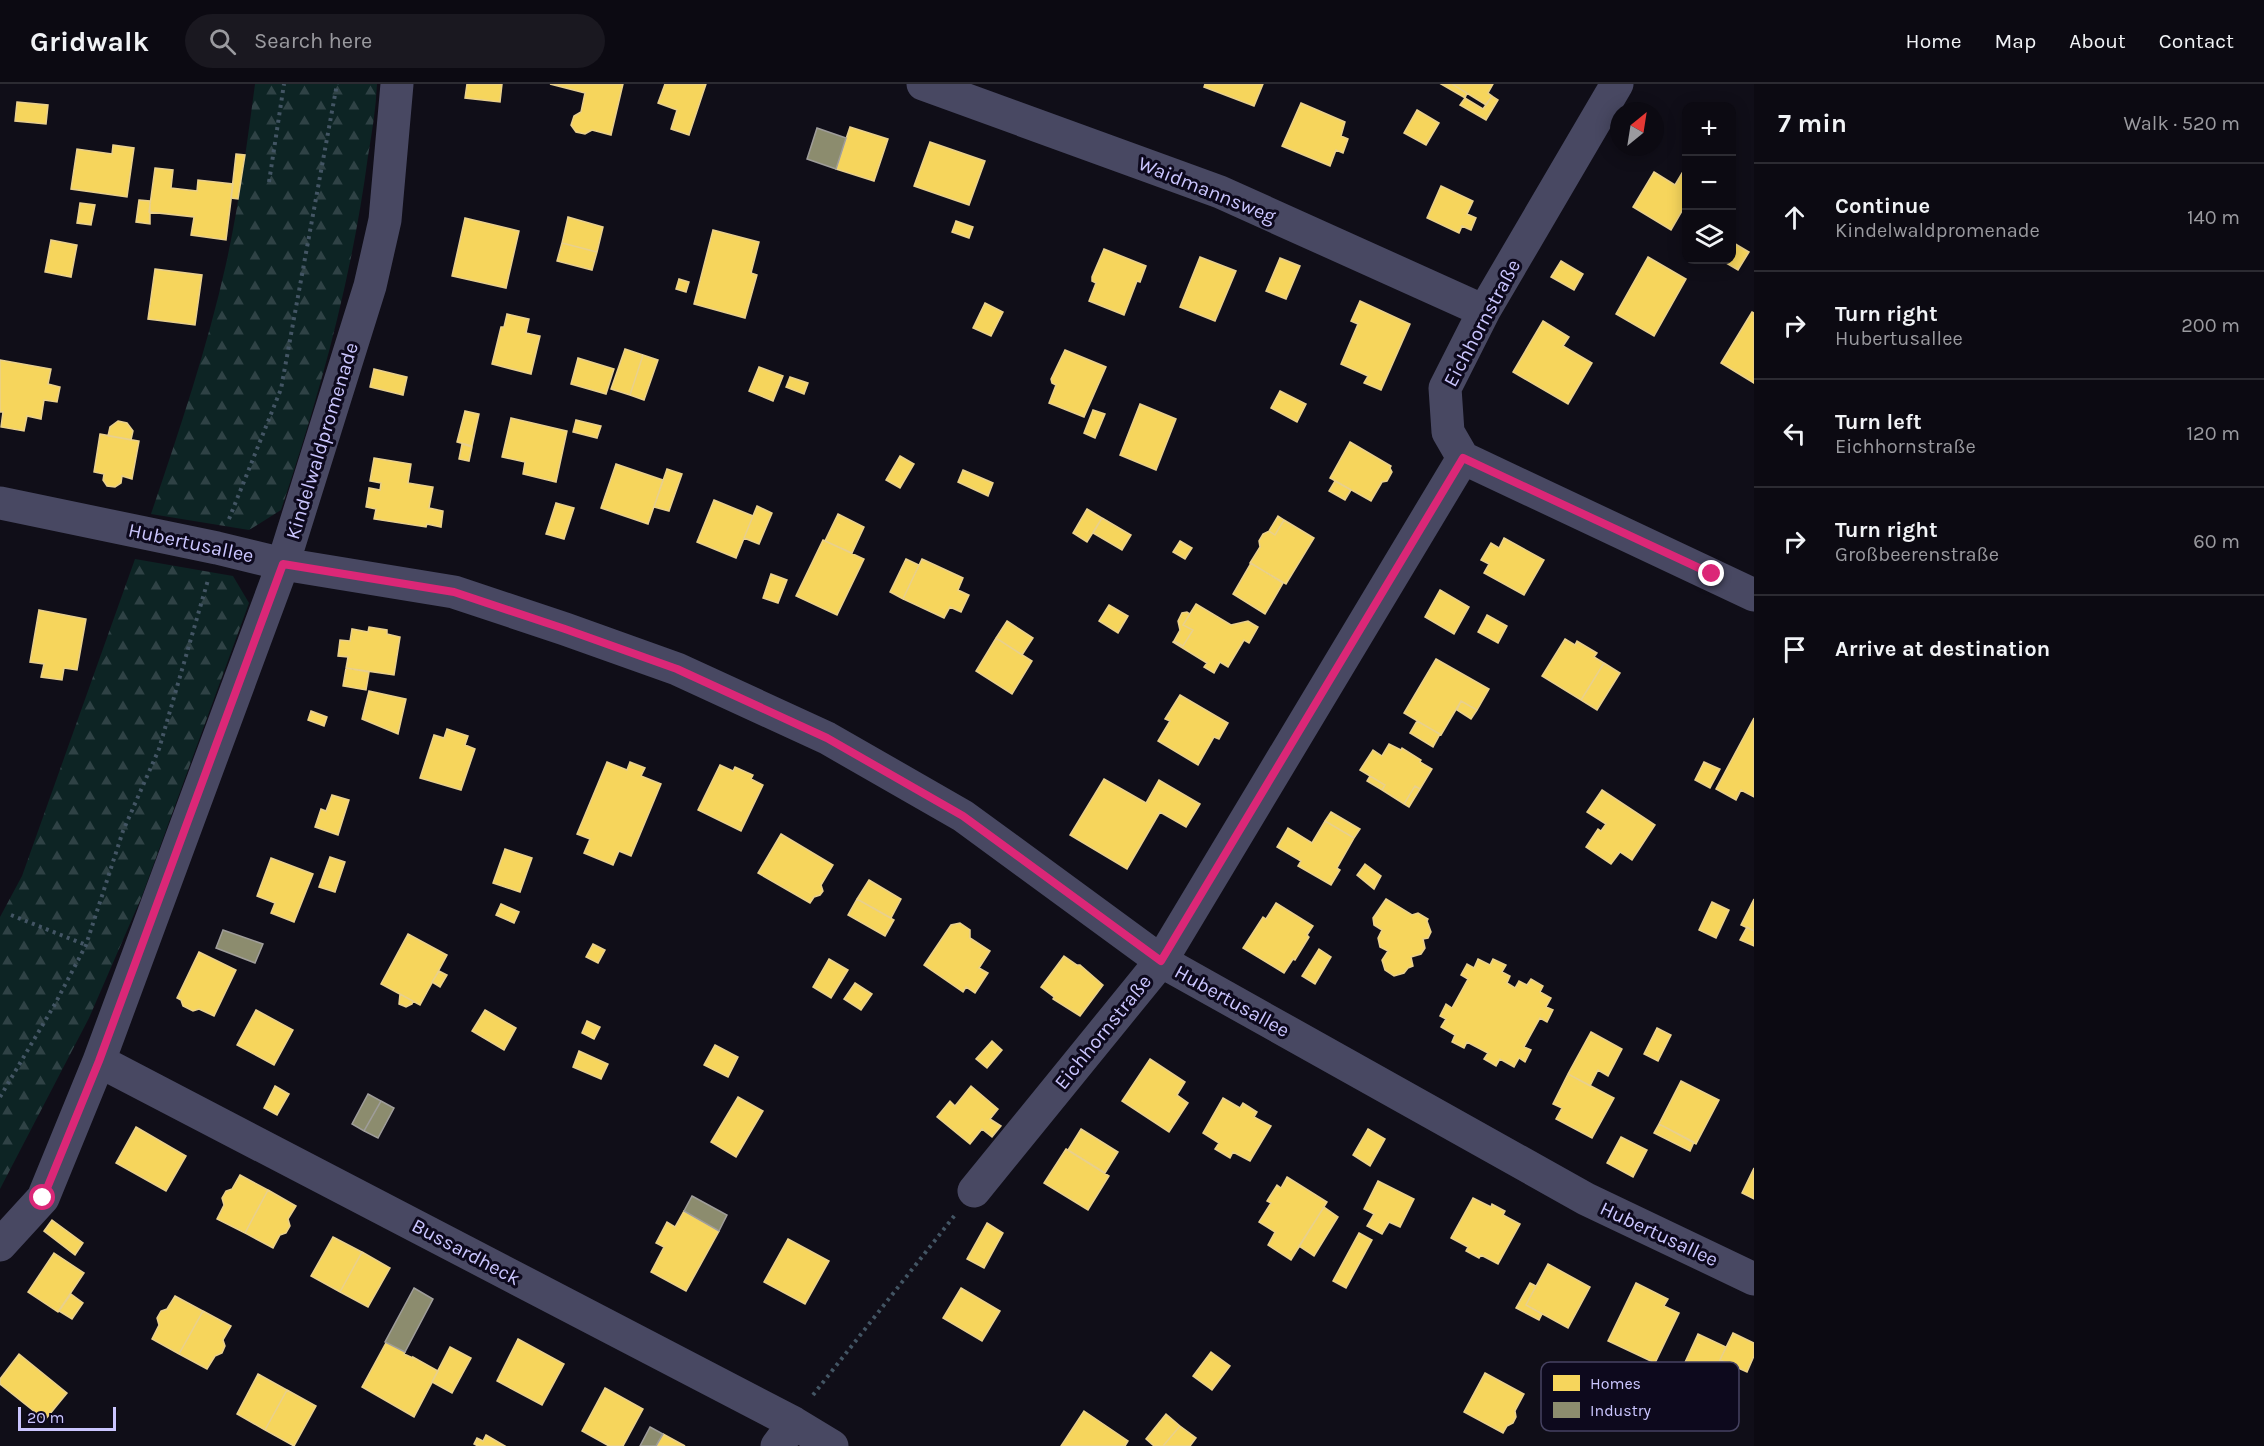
<!DOCTYPE html>
<html lang="en">
<head>
<meta charset="utf-8">
<style>
	body { margin:0; font-family:Karla,sans-serif; background:#1a1820; color:#f1f3f6 }
	.controls { position:absolute; right:18px; top:18px; display:grid; overflow:hidden; border-radius:12px; box-shadow:0 3px 15px #0003 }
	.controls button { width:54px; height:54px; display:grid; place-items:center; padding:0; border:0; border-bottom:2px solid #2c2b32; background:#0c0a12; color:#f1f3f6; font:30px sans-serif }
	.compass { position:absolute; left:1610px; top:18px; width:54px; height:54px; border-radius:50%; background:#0c0a12; box-shadow:0 3px 15px #0003; rotate:30deg }
	.scale { position:absolute; left:18px; bottom:15px; width:98px; box-sizing:border-box; padding-left:6px; border:3px solid #cbc6ff; border-top:0; font-size:16px; line-height:21px; white-space:nowrap; color:#cbc6ff; -webkit-text-stroke:4px #0d091d; paint-order:stroke }
	.stop { position:absolute; width:18px; height:18px; margin:-14px; border:4px solid #db2777; border-radius:50%; background:#fff }
	.stop.end { background:#db2777; border-color:#fff; box-shadow:0 2px 6px #0008 }
	.list { margin:0; padding:0; list-style:none }
	h2 { display:flex; justify-content:space-between; align-items:center; height:78px; margin:0; padding:0 24px; font-size:26px }
	h2 small { font-size:20px; font-weight:400; color:#9a9a9f }
	.list li { display:grid; grid-template-columns:39px 1fr auto; gap:18px; align-items:center; box-sizing:border-box; height:108px; padding:0 24px; border-top:2px solid #2c2b32 }
	.list b { display:block; font-size:22px; white-space:nowrap }
	.list p { margin:0; font-size:20px; white-space:nowrap; color:#9a9a9f }
	.list em { font-size:20px; font-style:normal; color:#9a9a9f }
	.icon { flex:none; width:33px; height:33px; fill:none; stroke:currentColor; stroke-width:2; stroke-linecap:round; stroke-linejoin:round }
	.map { position:relative; flex:none; width:1754px; height:1362px; overflow:hidden }
	header { display:flex; align-items:center; gap:36px; box-sizing:border-box; height:84px; padding:0 30px; background:#0c0a12; border-bottom:2px solid #2c2b32 }
	header strong { font-size:28px }
	nav { display:flex; gap:33px; margin-inline-start:auto; font-size:21px }
	.search { width:420px; height:54px; background:#1a1820; display:flex; align-items:center; gap:15px; box-sizing:border-box; padding:0 21px; border-radius:33px; color:#9a9a9f; font-size:22px }
	main { display:flex }
	aside { flex:1; background:#0c0a12 }
	.map>svg:first-child { display:block }
	.forest { fill:url(#forest-firs) }
	.homes { fill:#f6d55c; stroke:#e9d08d; stroke-width:1.5 }
	.industry { fill:#8c8c6e; stroke:#9f9d9a; stroke-width:1.5 }
	.lines { fill:none; stroke-linecap:round; stroke-linejoin:round }
	.path { stroke:#435564; stroke-width:4; stroke-dasharray:3 4.5; stroke-linecap:butt }
	.minor { stroke:#484862; stroke-width:33 }
	.route { stroke:#db2777; stroke-width:8 }
	.labels { text-anchor:middle; dominant-baseline:central; stroke-width:6; stroke-linejoin:round; paint-order:stroke }
	.street-label { font-size:20px; fill:#cbc6ff; stroke:#0d091d }
	.key { fill:#0d091d; stroke:#464261; stroke-width:1.5 }
	.key-label { font-size:16px; fill:#cbc6ff }
</style>
</head>
<body>
<header>
<strong>Gridwalk</strong>
<div class="search"><svg class="icon" aria-label="search" viewBox="0 0 24 24"><circle cx="10" cy="10" r="6"/><path d="M15 15l6 6"/></svg>Search here</div>
<nav><a>Home</a><a>Map</a><a>About</a><a>Contact</a></nav>
</header>
<main>
<div class="map">
<svg width="1754" height="1362" viewBox="0 0 1754 1362">
	<defs>
		<pattern id="forest-firs" width="22" height="20" patternUnits="userSpaceOnUse" patternTransform="scale(1.5)"><rect width="22" height="20" fill="#0d2424"/><path d="M5 1l3.5 6h-7zM16 11l3.5 6h-7z" fill="#2f4245"/></pattern>
	</defs>
	<rect width="100%" height="100%" fill="#100e18"/>
	<path class="forest" d="M255,0H377C376,24 372,48 368,72C352,194 320,310 281,426L249,446L151,430C179,347 207,265 226,180C239,121 247,60 255,0Z
		M135,475L233,492L249,519L142,812L89,934L0,1105V833L22,792Z"/>
	<path class="homes" d="M467,0H502L500,18L465,14Z
		M550,0H623L611,51L592,46L585,50L576,48L571,41L574,32L581,28L585,9Z
		M665,0H706L689,51L671,45L677,26L658,19Z
		M1205,0H1263L1254,22L1204,3Z
		M1441,0H1452L1467,9L1465,14Z
		M1452,0H1493L1488,9L1492,12L1486,21Z
		M1492,12L1498,16L1486,36L1460,21L1465,14L1483,25Z
		M17,18L48,21L46,40L15,37Z
		M1301,19L1345,38L1341,52L1348,55L1343,69L1336,66L1330,82L1282,62Z
		M1417,26L1439,39L1426,61L1404,49Z
		M850,43L888,55L874,97L836,85Z
		M930,58L985,77L969,121L914,102Z
		M113,61L134,64L127,113L71,105L77,65L112,70Z
		M236,70L245,71L238,115L231,114Z
		M155,84L173,86L171,104L197,107L198,96L233,100L226,156L191,151L194,133L149,128Z
		M1654,88L1675,101L1682,89L1686,92V120L1671,146L1633,123Z
		M1441,102L1473,117L1467,130L1476,134L1471,146L1462,142L1459,149L1427,134Z
		M139,116L150,117V140L136,138Z
		M80,119L95,121L91,141L77,139Z
		M568,133L603,143L597,168L562,159Z
		M465,134L519,147L506,204L452,192Z
		M956,137L973,143L969,154L952,148Z
		M713,146L759,158L751,189L757,191L745,234L694,220Z
		M51,156L77,161L71,193L45,188Z
		M1732,158L1749,168L1738,186L1721,176H1732Z
		M562,159L597,168L592,186L557,177Z
		M1104,165L1146,182L1140,198L1137,197L1124,231L1089,217L1096,199L1092,197V193Z
		M1200,173L1236,187L1215,237L1180,223Z
		M1648,173L1686,195L1654,252L1616,230Z
		M1280,174L1300,182L1286,215L1266,207Z
		M1561,177L1583,190L1574,206L1551,193Z
		M155,185L202,191L195,241L148,235Z
		M679,195L689,198L686,208L676,205Z
		M1360,217L1410,240L1381,306L1364,299L1368,292L1341,280L1358,240L1351,237Z
		M985,219L1003,228L991,252L973,244Z
		M1752,228L1754,229V299L1721,279Z
		M507,230L529,235L526,249L540,252L531,290L492,280L501,243H504Z
		M1543,237L1569,253L1563,262L1592,279L1568,320L1513,288Z
		M625,265L643,271L630,311L611,305Z
		M1065,266L1106,283L1084,333L1049,319L1056,301L1052,299L1051,295Z
		M643,271L658,276L644,316L630,311Z
		M578,274L614,285L606,310L571,300Z
		M0,276L51,285L48,300L60,303L57,318L44,316L41,335L27,332L24,347L1,343L3,328H0Z
		M759,283L783,292L773,317L749,307Z
		M374,285L407,293L403,311L370,303Z
		M790,293L808,299L804,310L786,303Z
		M1280,307L1306,320L1297,338L1271,324Z
		M1140,320L1176,335L1156,386L1120,371Z
		M1093,326L1105,330L1095,354L1084,349Z
		M465,327L479,330L472,362L457,358Z
		M511,334L567,347L556,398L523,390L525,378L502,373Z
		M576,336L601,342L597,354L573,348Z
		M118,337L127,339L133,347L131,356L108,352L110,343Z
		M100,350L139,357L132,395L122,392L121,399L115,403L107,402L103,396L104,390L94,388Z
		M1350,358L1391,382L1390,384L1392,388L1387,397L1382,398L1371,417L1330,394Z
		M462,360L472,363L469,377L459,375Z
		M900,372L914,380L900,404L886,396Z
		M374,374L411,380L408,399L433,403L429,424L443,427L441,443L427,440L426,443L374,435L376,425L366,423L369,404L380,406L381,399L370,397Z
		M616,380L663,396L648,440L601,424Z
		M667,385L682,390L669,427L654,423Z
		M963,386L993,399L988,412L958,398Z
		M1335,397L1351,406L1345,416L1329,407Z
		M714,416L753,432L736,474L697,458Z
		M556,419L574,424L564,455L546,450Z
		M757,422L772,429L759,460L744,454Z
		M1087,425L1102,434L1087,458L1073,449Z
		M838,430L864,443L852,469L825,457Z
		M1278,432L1284,436L1275,451L1269,447Z
		M1102,434L1131,451L1122,466L1093,449Z
		M1284,436L1314,454L1286,500L1250,479L1260,463L1259,457L1263,450L1269,447L1275,451Z
		M1504,454L1544,476L1524,511L1484,489L1489,480L1481,476L1491,459L1499,464Z
		M823,456L864,475L837,531L796,512Z
		M1180,457L1192,464L1185,475L1173,468Z
		M906,475L919,481L903,515L890,508Z
		M922,475L963,494L958,506L969,511L961,528L950,523L944,534L903,515Z
		M1251,479L1283,499L1265,530L1233,510Z
		M771,490L787,496L778,519L763,514Z
		M1440,506L1469,523L1454,550L1425,533Z
		M1196,520L1231,541L1248,537L1258,543L1249,559L1244,556L1228,583L1220,578L1214,589L1204,583L1207,579L1173,558L1174,557L1183,562L1193,546L1183,541Z
		M1109,521L1128,532L1118,549L1099,537Z
		M39,526L86,535L77,586L64,584L62,596L41,593L44,580L30,578Z
		M1187,528L1190,530L1183,541L1193,546L1183,562L1174,557L1180,546L1178,537L1182,529Z
		M1487,531L1507,542L1498,559L1478,548Z
		M1007,537L1033,554L1022,571L996,554Z
		M369,543L387,546V550L400,553L394,591L346,584L348,573L338,572L340,556L350,557L352,545L368,548Z
		M996,554L1032,577L1012,610L976,587Z
		M1565,555L1575,561L1577,557L1597,569L1594,573L1604,579L1581,616L1542,592Z
		M1436,575L1489,605L1477,626L1461,617L1441,651L1404,629Z
		M1604,579L1620,589L1597,626L1581,616Z
		M346,584L369,588L366,606L343,602Z
		M369,607L406,615L398,650L362,635Z
		M1180,611L1228,639L1219,655L1214,653L1198,681L1158,657L1170,637L1165,635Z
		M1461,617L1477,626L1471,635L1457,626Z
		M311,627L327,633L324,642L308,636Z
		M1754,634V713L1741,706L1736,716L1716,705Z
		M1417,637L1440,650L1433,663L1410,649Z
		M447,645L468,652L465,661L475,665L461,706L420,694L434,651L444,654Z
		M1389,660L1401,666L1402,664L1421,676L1420,678L1432,685L1420,705L1415,702L1404,720L1382,706L1385,701L1360,686L1373,666L1382,672Z
		M607,678L627,686L630,678L645,684L641,692L661,700L631,772L619,767L613,781L584,769L590,755L577,750Z
		M1704,678L1720,685L1710,704L1695,696Z
		M720,681L733,687L735,683L753,691L751,695L763,701L741,747L698,726Z
		M1370,692L1385,701L1382,706L1367,697Z
		M1104,695L1146,719L1159,696L1200,720L1186,743L1160,728L1127,785L1070,751Z
		M1415,702L1420,705L1409,723L1404,720Z
		M1602,706L1655,741L1632,776L1620,768L1611,780L1586,763L1598,745L1601,747L1606,740L1587,728Z
		M332,711L349,716L338,751L315,743L321,725L326,727Z
		M1331,728L1360,745L1354,754L1325,737Z
		M1325,737L1354,754L1337,784L1340,786L1331,801L1298,782L1301,777L1277,763L1288,744L1312,759Z
		M781,750L833,781L821,801L823,807L820,811L814,813L810,819L758,789Z
		M505,765L532,774L520,808L493,799Z
		M330,773L345,778L335,808L319,803Z
		M271,774L313,790L294,838L271,829L275,819L257,812Z
		M1365,780L1381,792L1374,805L1357,791Z
		M869,796L901,815L891,834L857,815Z
		M857,815L894,836L885,852L848,831Z
		M1386,815L1412,831L1418,829L1428,835L1427,837L1431,848L1428,854L1423,855L1425,864L1421,870L1411,873L1413,882L1408,884L1404,889L1394,892L1385,886L1382,876L1388,867L1380,863L1378,854L1382,846L1374,841L1373,834Z
		M1754,815V847L1741,841Z
		M1712,818L1729,826L1716,854L1699,846Z
		M1276,819L1313,842L1307,851L1309,853L1295,876L1293,875L1284,889L1243,864L1263,833L1266,835Z
		M501,820L519,828L514,839L496,831Z
		M960,839L970,846V854L990,867L979,884L988,889L975,909L966,903L963,908L924,881L951,841Z
		M1747,843L1754,847V862L1740,856Z
		M408,850L447,871L420,921L381,900Z
		M593,860L605,866L598,879L586,873Z
		M1319,865L1331,873L1315,900L1302,892Z
		M199,868L236,886L214,932L199,925L193,927L183,922L181,916L177,914Z
		M1064,872L1077,881H1080L1103,901L1080,932L1053,915L1054,913L1041,903Z
		M829,875L848,886L831,914L813,903Z
		M1478,875L1490,881L1493,875L1506,881L1502,888L1510,892L1507,899L1515,904L1519,897L1527,901L1531,895L1543,902L1540,908L1551,914L1546,923L1553,926L1547,938L1540,934L1524,963L1531,966L1525,978L1519,974L1514,983L1500,975L1496,982L1484,975L1488,969L1467,958L1464,964L1452,958L1455,951L1441,943L1446,935L1440,932L1446,920L1452,924L1468,895L1461,891L1467,880L1474,884Z
		M439,887L447,891L440,903L432,898Z
		M855,899L872,910L861,926L844,915Z
		M400,910L413,917L412,920L406,923L399,920Z
		M256,926L293,946L274,981L237,961Z
		M485,926L516,944L504,966L472,947Z
		M587,937L600,943L594,955L582,949Z
		M1657,944L1671,951L1658,977L1644,970Z
		M1591,948L1622,965L1608,992L1598,986L1590,1002L1568,990Z
		M992,957L1002,966L987,984L976,975Z
		M715,961L738,973L728,993L704,981Z
		M579,967L608,980L601,995L573,983Z
		M1150,975L1185,998L1177,1011L1188,1019L1169,1048L1122,1017Z
		M1568,990L1614,1014L1592,1054L1556,1035L1562,1024L1553,1020Z
		M1681,997L1719,1016L1696,1060L1659,1040Z
		M275,1002L289,1010L277,1031L264,1024Z
		M971,1002L998,1025L990,1035L1001,1042L992,1053L982,1045L970,1060L937,1033L950,1017L955,1022Z
		M738,1013L763,1027L736,1073L711,1058Z
		M1223,1014L1240,1024L1243,1019L1257,1028L1254,1033L1271,1042L1250,1077L1233,1068L1230,1074L1215,1065L1219,1059L1203,1049Z
		M1659,1040L1694,1058L1690,1067L1654,1049Z
		M136,1043L186,1072L166,1107L116,1079Z
		M1081,1045L1118,1068L1105,1089L1068,1066Z
		M1368,1045L1385,1055L1370,1082L1353,1071Z
		M1621,1053L1647,1066L1633,1093L1607,1079Z
		M1066,1065L1109,1092L1088,1126L1044,1099Z
		M1754,1084V1115L1742,1109Z
		M240,1091L268,1106L245,1149L217,1135L224,1121L222,1114L226,1107L232,1105Z
		M1287,1093L1327,1118L1291,1176L1268,1161L1275,1148L1259,1138L1271,1119L1267,1117L1277,1101L1281,1104Z
		M1378,1097L1414,1115L1400,1143L1389,1138L1382,1150L1367,1142L1374,1130L1364,1125Z
		M268,1106L296,1122L288,1135L290,1142L286,1149L280,1151L273,1164L245,1149Z
		M1473,1114L1491,1123L1492,1120L1505,1127L1503,1131L1520,1140L1498,1180L1481,1171L1479,1174L1466,1167L1468,1163L1451,1154Z
		M1324,1123L1338,1133L1314,1172L1299,1162Z
		M684,1127L719,1147L686,1207L651,1188L664,1163L656,1159L667,1138L675,1143Z
		M52,1136L83,1159L75,1171L44,1147Z
		M987,1139L1003,1149L984,1184L967,1175Z
		M1359,1149L1372,1156L1346,1204L1333,1197Z
		M333,1153L362,1168L340,1208L311,1192Z
		M788,1155L829,1177L805,1220L764,1198Z
		M362,1168L390,1184L368,1223L340,1208Z
		M54,1169L84,1189L58,1228L28,1208Z
		M1548,1180L1590,1203L1568,1244L1526,1221Z
		M1530,1199L1536,1202L1526,1221L1542,1230L1539,1236L1516,1224Z
		M1636,1199L1668,1215L1664,1222L1679,1229L1655,1279L1608,1257Z
		M961,1204L1000,1227L982,1257L943,1234Z
		M71,1210L83,1219L72,1235L59,1227Z
		M175,1212L203,1227L179,1270L152,1255L159,1241L157,1234L161,1227L167,1225Z
		M203,1227L231,1242L223,1256L225,1262L222,1269L215,1272L207,1285L179,1270Z
		M1733,1249L1754,1259V1272L1747,1288L1720,1276Z
		M1698,1250L1726,1263L1720,1276L1736,1283L1714,1329L1671,1309Z
		M518,1255L564,1280L542,1321L497,1297Z
		M387,1257L405,1268L404,1270L413,1274V1273L438,1287L414,1333L362,1303Z
		M450,1263L471,1274L452,1309L432,1298Z
		M1211,1268L1230,1282L1212,1306L1193,1292Z
		M19,1270L67,1309L45,1336L0,1300V1295Z
		M1485,1289L1524,1310L1515,1327L1516,1333L1513,1339L1507,1342L1503,1349L1464,1328Z
		M258,1290L287,1306L265,1346L237,1330Z
		M605,1304L643,1325L623,1362H609L582,1347Z
		M287,1306L316,1322L294,1362L265,1346Z
		M1084,1327L1128,1357L1125,1362H1061Z
		M1166,1330L1180,1342L1163,1362H1154L1146,1355Z
		M1180,1342L1196,1354L1190,1362H1163Z
		M663,1350L685,1362H656Z
		M486,1351L505,1362H478L474,1360L477,1354L483,1357Z"/>
	<path class="industry" d="M817,44L846,54L836,85L807,75Z
		M223,846L263,860L255,879L216,864Z
		M368,1010L381,1017L364,1047L352,1040Z
		M381,1017L394,1024L378,1054L364,1047Z
		M692,1112L727,1131L719,1147L684,1127Z
		M414,1204L433,1215L405,1268L385,1258Z
		M650,1343L663,1350L656,1362H640Z"/>
	<g class="lines">
		<path class="path" d="M269,98L284,0
			M229,435L281,305L337,0
			M11,831L86,861
			M0,1013L55,920L86,861L123,747L159,665L208,496
			M813,1311L955,1131"/>
		<path class="minor" d="M923,0L1220,108L1484,227
			M1463,374L1754,511
			M0,419L217,464L283,480L454,508L565,545L677,585L827,654L963,732L1161,877L1586,1115L1754,1195
			M99,977L794,1339L832,1362
			M974,1107L1161,877L1463,374L1448,348L1445,304L1484,227L1617,0
			M0,1161L43,1114L99,977L283,480L370,202L385,136L397,0
			M777,1362L794,1339"/>
	</g>
	<g class="lines">
		<path class="route" d="M43,1114L99,977L283,480L454,508L565,545L677,585L827,654L963,732L1161,877L1463,374L1712,490"/>
	</g>
	<g class="labels">
		<g class="street-label">
			<text transform="translate(1207 106) rotate(22)">Waidmannsweg</text>
			<text transform="translate(1482 239) rotate(-62)">Eichhornstraße</text>
			<text transform="translate(322 357) rotate(-73)">Kindelwaldpromenade</text>
			<text transform="translate(191 459) rotate(12)">Hubertusallee</text>
			<text transform="translate(1232 917) rotate(29)">Hubertusallee</text>
			<text transform="translate(1103 948) rotate(-51)">Eichhornstraße</text>
			<text transform="translate(1659 1150) rotate(25)">Hubertusallee</text>
			<text transform="translate(466 1168) rotate(28)">Bussardheck</text>
		</g>
	</g>
	<rect x="1541" y="1278" width="198" height="69" rx="9" class="key"/>
	<rect x="1553" y="1291" width="27" height="16" fill="#f6d55c"/>
	<rect x="1553" y="1318" width="27" height="16" fill="#8c8c6e"/>
	<g class="key-label">
		<text x="1590" y="1305">Homes</text>
		<text x="1590" y="1332">Industry</text>
	</g>
</svg>
<div class="controls">
<button>+</button>
<button>−</button>
<button><svg class="icon" aria-label="layers" viewBox="0 0 24 24"><path d="M12 4l9 5-9 5-9-5zM3 14l9 5 9-5"/></svg></button>
</div>
<svg class="compass" viewBox="-18 -18 36 36"><path d="M0-13l5 13h-10z" fill="#e53935"/><path d="M0 13l5-13h-10z" fill="#9a9a9f"/></svg>
<div class="scale">20 m</div>
<div class="stop" style="left:43px;top:1114px"></div>
<div class="stop end" style="left:1712px;top:490px"></div>
</div>
<aside>
<h2>7 min<small>Walk · 520 m</small></h2>
<ul class="list">
<li><svg class="icon" aria-label="ahead" viewBox="0 0 24 24"><path d="M12 20V5M6 11l6-6 6 6"/></svg><div><b>Continue</b><p>Kindelwaldpromenade</p></div><em>140 m</em></li>
<li><svg class="icon" aria-label="right" viewBox="0 0 24 24"><path d="M7 20v-9h11M14 6l5 5-5 5"/></svg><div><b>Turn right</b><p>Hubertusallee</p></div><em>200 m</em></li>
<li><svg class="icon" aria-label="left" viewBox="0 0 24 24"><path d="M17 20v-9H6M10 6l-5 5 5 5"/></svg><div><b>Turn left</b><p>Eichhornstraße</p></div><em>120 m</em></li>
<li><svg class="icon" aria-label="right" viewBox="0 0 24 24"><path d="M7 20v-9h11M14 6l5 5-5 5"/></svg><div><b>Turn right</b><p>Großbeerenstraße</p></div><em>60 m</em></li>
<li><svg class="icon" aria-label="arrive" viewBox="0 0 24 24"><path d="M6 21V4h12l-3 4 3 4H6"/></svg><div><b>Arrive at destination</b></div></li>
</ul>
</aside>
</main>
</body>
</html>
